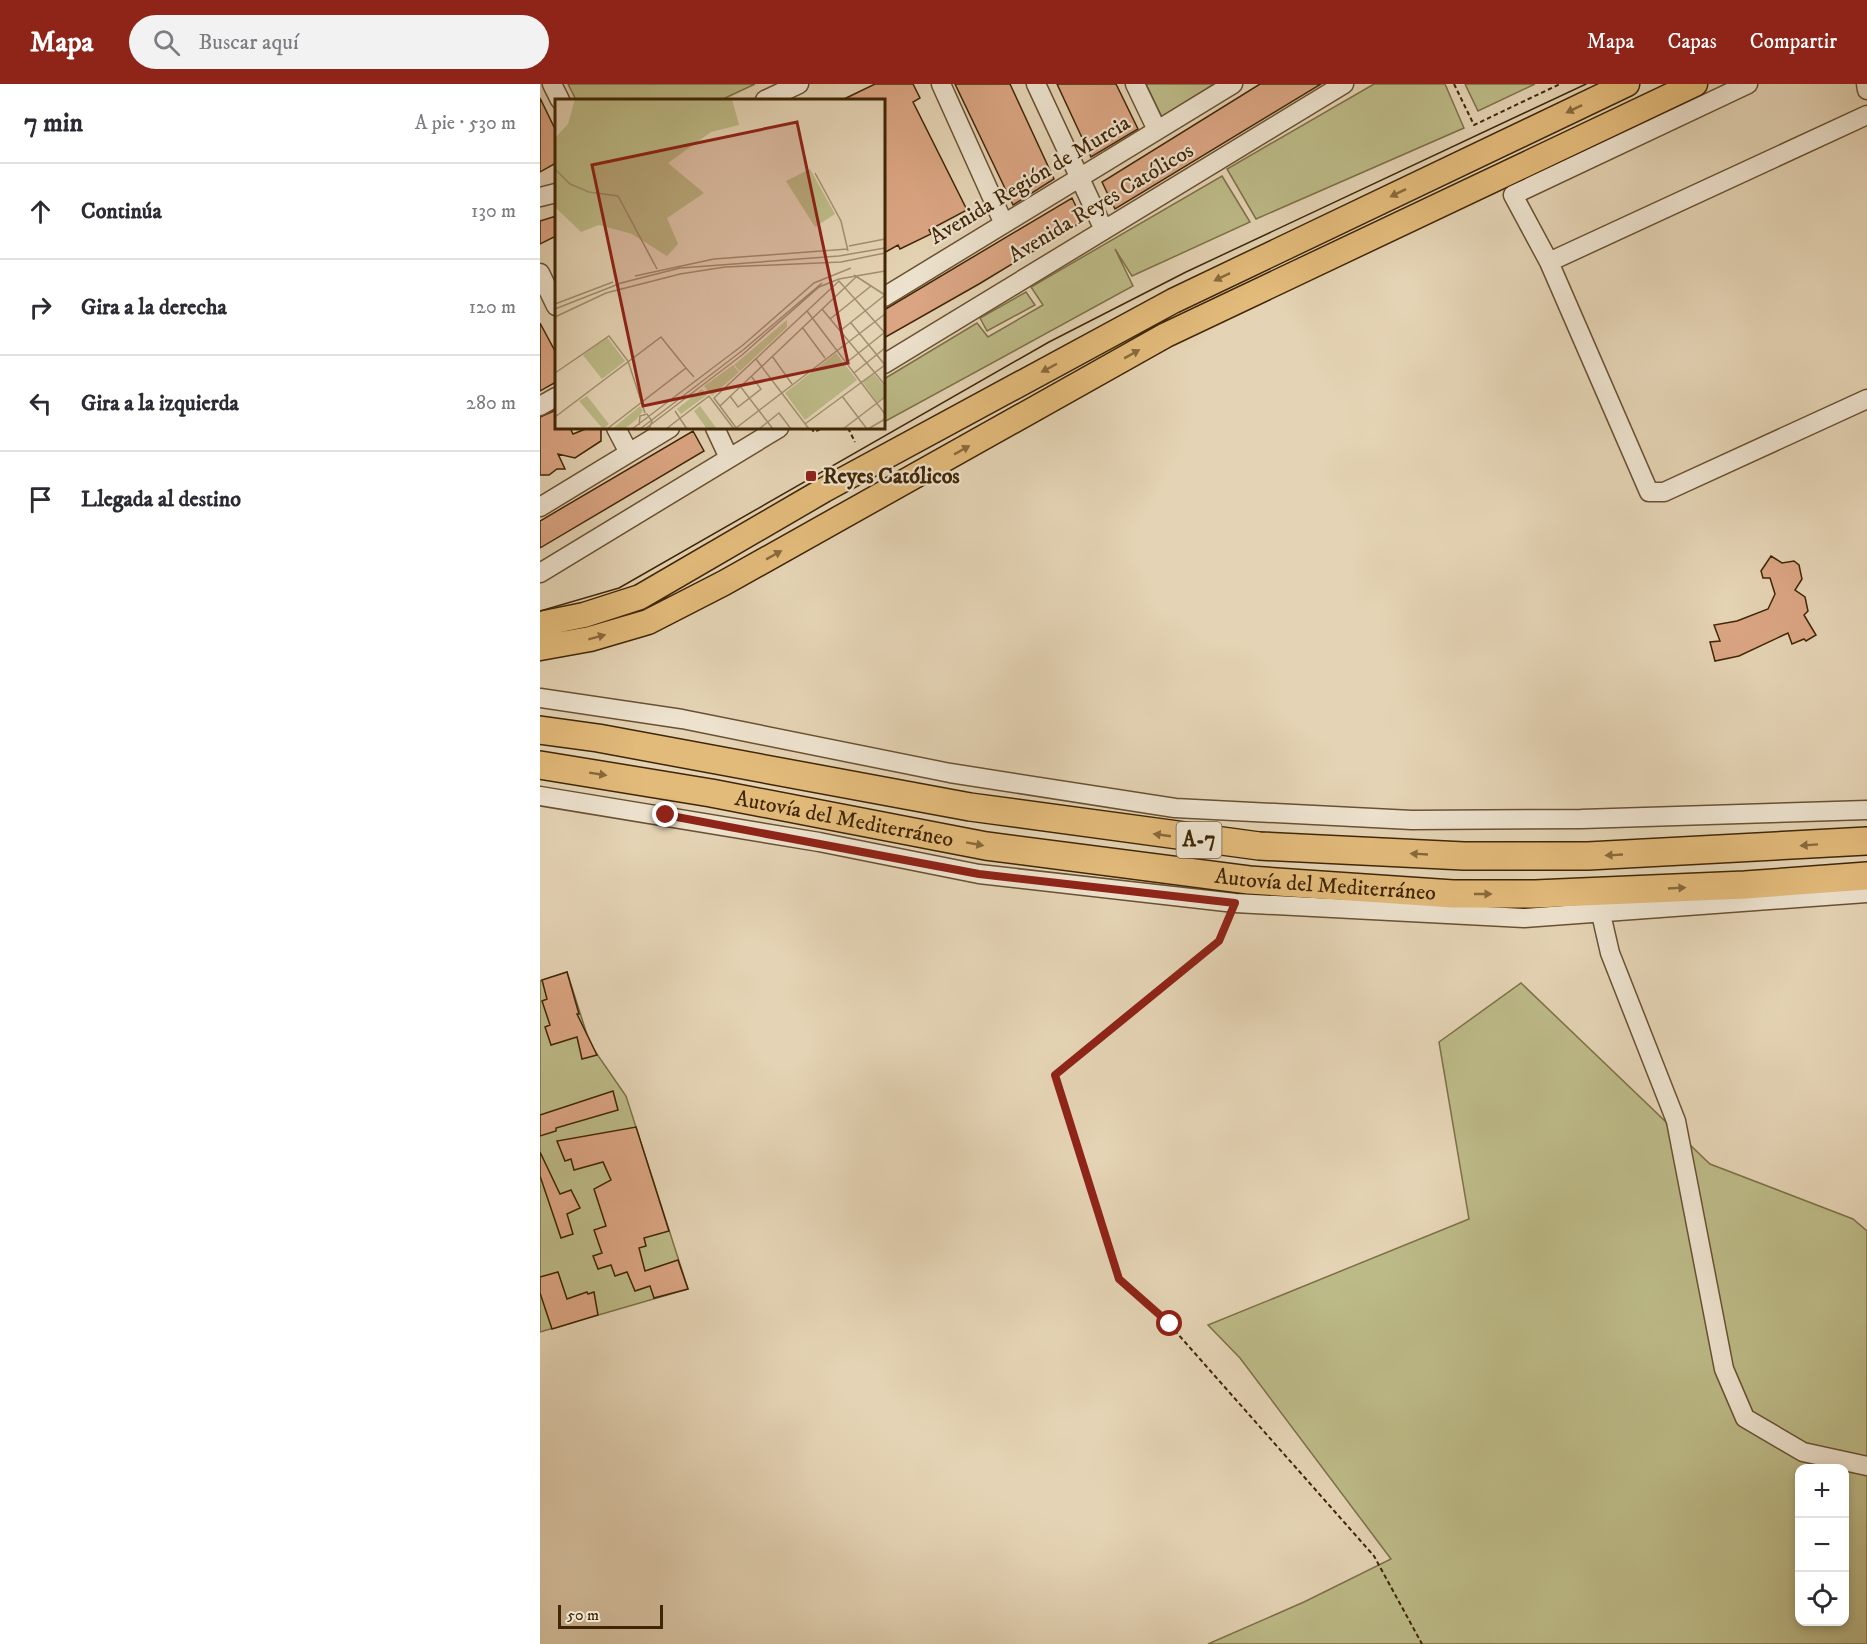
<!DOCTYPE html>
<html lang="es">
<head>
<meta charset="utf-8">
<style>
	body { margin:0; font-family:"IM FELL DW Pica",serif; background:#f2f2f3; color:#2b2b33 }
	.controls { position:absolute; right:18px; bottom:18px; display:grid; overflow:hidden; border-radius:12px; box-shadow:0 3px 9px #0003 }
	.controls button { width:54px; height:54px; display:grid; place-items:center; padding:0; border:0; border-bottom:2px solid #e1e1e2; background:#fff; color:#2b2b33; font:30px sans-serif }
	.scale { position:absolute; left:18px; bottom:15px; width:105px; box-sizing:border-box; padding-left:6px; border:3px solid #402605; border-top:0; font-size:16px; line-height:21px; white-space:nowrap; color:#402605; -webkit-text-stroke:4px #ede2ce; paint-order:stroke }
	.stop { position:absolute; width:18px; height:18px; margin:-14px; border:4px solid #8f2418; border-radius:50%; background:#fff }
	.stop.end { background:#8f2418; border-color:#fff; box-shadow:0 2px 6px #0008 }
	.list { margin:0; padding:0; list-style:none }
	h2 { display:flex; justify-content:space-between; align-items:center; height:78px; margin:0; padding:0 24px; font-size:26px }
	h2 small { font-size:20px; font-weight:400; color:#7c7c81 }
	.list li { display:grid; grid-template-columns:39px 1fr auto; gap:18px; align-items:center; box-sizing:border-box; height:96px; padding:0 24px; border-top:2px solid #e1e1e2 }
	.list b { display:block; font-size:22px; white-space:nowrap }
	.list em { font-size:20px; font-style:normal; color:#7c7c81 }
	.icon { flex:none; width:33px; height:33px; fill:none; stroke:currentColor; stroke-width:2; stroke-linecap:round; stroke-linejoin:round }
	.map { position:relative; flex:none; width:1327px; height:1560px; overflow:hidden }
	header { display:flex; align-items:center; gap:36px; box-sizing:border-box; height:84px; padding:0 30px; background:#8f2418; color:#fff }
	header strong { font-size:28px }
	nav { display:flex; gap:33px; margin-inline-start:auto; font-size:21px }
	.search { width:420px; height:54px; background:#f2f2f3; display:flex; align-items:center; gap:15px; box-sizing:border-box; padding:0 21px; border-radius:33px; color:#7c7c81; font-size:22px }
	main { display:flex }
	aside { flex:1; background:#fff }
	.map>svg:first-child { display:block }
	.green { fill:#bcba87; stroke:#7e7046; stroke-width:1.5; fill-rule:evenodd }
	.building { fill:#dba583; stroke:#402605; stroke-width:1.5 }
	.lines { fill:none; stroke-linecap:round; stroke-linejoin:round }
	.minor-casing { stroke:#695131; stroke-width:21 }
	.major-casing { stroke:#402605; stroke-width:27 }
	.highway-casing { stroke:#402605; stroke-width:30 }
	.path { stroke:#402605; stroke-width:2; stroke-dasharray:4.5 3; stroke-linecap:butt }
	.minor { stroke:#ede2ce; stroke-width:18 }
	.major { stroke:#e2ba7a; stroke-width:24 }
	.highway { stroke:#e2ba7a; stroke-width:27 }
	.tram { stroke:#402605; stroke-width:1.5 }
	.oneway { fill:#89693a }
	.route { stroke:#8f2418; stroke-width:8 }
	.poi-dot { fill:#8f2418; stroke:#ede2ce; stroke-width:2 }
	.labels { text-anchor:middle; dominant-baseline:central; stroke-width:4.5; stroke-linejoin:round; paint-order:stroke }
	.shield { fill:#ede2ce; stroke:#745e41; stroke-width:1.5 }
	.shield-label { font-size:21px; font-weight:bold; fill:#402605 }
	.street-label { font-size:22px; fill:#402605; stroke:#ede2ce }
	.poi-label { font-size:22px; font-weight:bold; fill:#402605; stroke:#ede2ce; text-anchor:start }
	.inset-road { fill:none; stroke:#a28e6e; stroke-width:1.5 }
	.view { fill:#8f2418; fill-opacity:0.15; stroke:#8f2418; stroke-width:3 }
	.inset-edge { fill:none; stroke:#402605; stroke-width:3 }
</style>
</head>
<body>
<header>
<strong>Mapa</strong>
<div class="search"><svg class="icon" aria-label="search" viewBox="0 0 24 24"><circle cx="10" cy="10" r="6"/><path d="M15 15l6 6"/></svg>Buscar aquí</div>
<nav><a>Mapa</a><a>Capas</a><a>Compartir</a></nav>
</header>
<main>
<aside>
<h2>7 min<small>A pie · 530 m</small></h2>
<ul class="list">
<li><svg class="icon" aria-label="ahead" viewBox="0 0 24 24"><path d="M12 20V5M6 11l6-6 6 6"/></svg><div><b>Continúa</b></div><em>130 m</em></li>
<li><svg class="icon" aria-label="right" viewBox="0 0 24 24"><path d="M7 20v-9h11M14 6l5 5-5 5"/></svg><div><b>Gira a la derecha</b></div><em>120 m</em></li>
<li><svg class="icon" aria-label="left" viewBox="0 0 24 24"><path d="M17 20v-9H6M10 6l-5 5 5 5"/></svg><div><b>Gira a la izquierda</b></div><em>280 m</em></li>
<li><svg class="icon" aria-label="arrive" viewBox="0 0 24 24"><path d="M6 21V4h12l-3 4 3 4H6"/></svg><div><b>Llegada al destino</b></div></li>
</ul>
</aside>
<div class="map">
<svg width="1327" height="1560" viewBox="0 0 1327 1560">
	<rect width="100%" height="100%" fill="#e4d3b4"/>
	<filter id="stains"><feTurbulence type="fractalNoise" baseFrequency=".00333" numOctaves="4"/><feColorMatrix values="0 0 0 0 .2 0 0 0 0 .09 0 0 0 0 .02 0 0 0 .5 -.17"/></filter>
	<radialGradient id="worn" r=".72"><stop offset=".6" stop-color="#630" stop-opacity="0"/><stop offset="1" stop-color="#630" stop-opacity=".3"/></radialGradient>
	<path class="green" d="M28,0H215L181,16H36Z
		M606,0H674L622,33Z
		M834,0H905L924,44L716,135L687,85Z
		M925,0H995L938,27Z
		M682,92L710,138L592,192L575,165L593,202L344,338V295L437,239L448,253L503,221L491,203Z
		M486,208L495,221L447,247L440,234Z
		M27,888L50,960L86,1012L148,1205L0,1248V897Z
		M981,899L1170,1080L1313,1135L1327,1147V1560H668L764,1518L851,1475L700,1274L668,1241L929,1135L899,958ZM1260,1384H1304V1538H1260Z"/>
	<path class="building" d="M335,0H373L380,14L373,18L427,126L389,146L391,150L360,165L358,161L344,169V16H302Z
		M415,0H470L514,95L473,121Z
		M517,0H576L598,45L551,73Z
		M720,0H781L575,125L562,98Z
		M0,14L16,47V79L0,88Z
		M532,114L543,137L439,200L344,254V226Z
		M16,132V152L0,160V137Z
		M0,239L16,269V298L0,307Z
		M16,326V344H30L33,350L48,344H61V357L35,374L18,370L25,385H17L9,391H0V333Z
		M153,347L164,367L0,464V437Z
		M1231,472L1242,479L1254,477L1259,481L1262,495L1255,506L1265,513L1268,527L1264,531L1276,551L1266,557L1264,555L1252,560L1248,549L1199,572L1175,577L1170,558L1180,557L1174,541L1197,537L1228,525L1235,510L1230,494H1223L1221,487Z
		M27,888L39,930H37L57,971L42,975L37,953L11,961L5,943L10,941L2,917L7,915L2,896Z
		M73,1007L78,1026L16,1044V1047L0,1052V1031Z
		M96,1043L129,1147L104,1154L106,1162L99,1164L105,1187L138,1176L148,1205L114,1214L110,1202L95,1207L87,1188L75,1192L71,1181L58,1185L53,1172L62,1169L54,1146L66,1142L54,1105L71,1096L63,1078L34,1086L31,1075L25,1077L17,1057Z
		M0,1068L20,1110L31,1106L40,1124L27,1130L33,1150L21,1154L0,1092Z
		M18,1188L27,1215L47,1208L48,1210L54,1208L58,1231L12,1245L0,1209V1193Z"/>
	<g class="lines">
		<defs>
			<path id="minor" d="M12,0L20,16
				M401,0L464,140
				M496,0L564,146
				M595,0L617,46
				M1208,0L973,111L1009,178L1327,31
				M1326,0L1327,6
				M225,16L259,0
				M0,113L16,109
				M1009,178L1109,408H1124L1327,315
				M0,189L16,222
				M344,213L693,0
				M344,280L804,0
				M0,322L16,313
				M76,344L89,369
				M175,344L189,374
				M0,423L130,344
				M0,489L239,344
				M0,614L142,635L410,689L635,724L872,736L1041,735L1327,726
				M0,712L279,758L439,790L695,819L984,834L1327,809
				M1061,830L1070,869L1136,1037L1184,1285L1205,1334L1263,1368L1327,1382"/>
			<path id="major" d="M0,540L44,531L100,513L284,406L633,217L1087,0
				M0,564L50,555L108,538L184,499L626,251L1155,0"/>
			<g id="highway">
				<path d="M0,646L58,654L430,723L719,762L924,772H1048L1327,757"/>
				<path id="s1" d="M0,681L171,709L446,762L709,796L913,810H995L1205,801L1327,792"/>
			</g>
		</defs>
		<use href="#minor" class="minor-casing"/>
		<use href="#major" class="major-casing"/>
		<use href="#highway" class="highway-casing"/>
		<path class="path" d="M914,0L934,41L1020,0
			M271,344L274,348L283,344
			M308,344L315,358
			M688,835L679,857L515,991L579,1195L629,1240L834,1472L882,1560"/>
		<use href="#minor" class="minor"/>
		<use href="#major" class="major"/>
		<use href="#highway" class="highway"/>
		<path class="tram" d="M0,527L79,504L509,258L646,188L1046,0"/>
	</g>
	<defs><path id="oneway-solid" d="M-6-.8H1V-3.2L6.5 0L1 3.2V.8H-6Z" transform="scale(1.5)"/></defs>
	<g class="oneway">
		<use href="#oneway-solid" transform="translate(1034 25) rotate(154)"/>
		<use href="#oneway-solid" transform="translate(858 109) rotate(154)"/>
		<use href="#oneway-solid" transform="translate(682 193) rotate(154)"/>
		<use href="#oneway-solid" transform="translate(592 270) rotate(-29)"/>
		<use href="#oneway-solid" transform="translate(509 284) rotate(152)"/>
		<use href="#oneway-solid" transform="translate(422 366) rotate(-29)"/>
		<use href="#oneway-solid" transform="translate(234 471) rotate(-29)"/>
		<use href="#oneway-solid" transform="translate(57 553) rotate(-15)"/>
		<use href="#oneway-solid" transform="translate(58 690) rotate(9)"/>
		<use href="#oneway-solid" transform="translate(622 751) rotate(-172)"/>
		<use href="#oneway-solid" transform="translate(435 760) rotate(10)"/>
		<use href="#oneway-solid" transform="translate(1269 761) rotate(176)"/>
		<use href="#oneway-solid" transform="translate(879 770) rotate(-177)"/>
		<use href="#oneway-solid" transform="translate(1074 771) rotate(177)"/>
		<use href="#oneway-solid" transform="translate(1137 804) rotate(-3)"/>
		<use href="#oneway-solid" transform="translate(943 810)"/>
	</g>
	<g class="lines">
		<path class="route" d="M126,731L439,790L695,819L679,857L515,991L579,1195L630,1240"/>
	</g>
	<rect class="poi-dot" x="265" y="386" width="12" height="12" rx="3"/>
	<g class="labels">
		<rect class="shield" x="636.5" y="738" width="45" height="36" rx="4.5"/>
		<g class="shield-label">
			<text x="659" y="756">A-7</text>
		</g>
		<g class="street-label">
			<text transform="translate(490 96) rotate(-31)">Avenida Región de Murcia</text>
			<text transform="translate(561 119) rotate(-31)">Avenida Reyes Católicos</text>
			<text stroke="none"><textPath href="#s1" startOffset="309">Autovía del Mediterráneo</textPath></text>
			<text stroke="none"><textPath href="#s1" startOffset="795">Autovía del Mediterráneo</textPath></text>
		</g>
		<g class="poi-label">
			<text x="283" y="392">Reyes Católicos</text>
		</g>
	</g>
	<g transform="translate(15 15)">
		<rect width="330" height="330" fill="#e4d3b4"/>
		<path d="M20,0H177L184,26L156,33L113,64L149,94L112,119L123,145L112,157L77,135L44,126L26,133L0,108V39L13,25ZM255,70L280,115L260,128L231,82ZM232,221V228L185,272L179,266ZM52,238L70,262L47,280L28,256ZM281,254L302,281L250,321L230,294ZM178,266L184,273L157,297L149,287ZM319,275L330,288V297L322,303L307,282ZM147,290L152,296L126,315L122,310ZM32,297L54,325L48,330L24,302ZM85,307L88,312L81,321L69,330H57ZM145,307L162,330H152L139,312Z" fill="#bcba87"/>
		<path class="inset-road" d="M0,70L15,85L34,93L63,97L102,170M260,74L286,122L293,152M294,147L330,140M299,176L330,196M80,177L159,160L293,150M0,205L58,183M0,210L66,184L125,169L284,157L330,149M267,210L330,286M252,212L330,315M0,218L51,194L125,175L170,168L286,163L330,154M275,220L316,187M296,224L330,266M247,228L270,259M285,232L330,196M217,257L237,285M201,260L254,330M291,264L330,233M0,274L54,237L73,262L90,314M299,274L330,249M185,287L218,330M175,297L183,308L206,290L196,277M287,297L312,330M165,307L301,178M120,312L132,330M0,318L106,238L131,269M250,325L330,266M84,326L85,317L92,315L97,322L94,330M181,329L330,215M52,330L131,269L139,278M77,330L188,246L259,184L296,169M85,330L188,251L267,184M90,330L187,256L264,188L284,180L330,172M111,330L154,297L179,330M182,330L159,299L284,182L330,234M204,330L224,314L236,330M288,330L330,298M313,330L330,320"/>
		<path class="view" d="M242,23L293,264L88,307L37,66Z"/>
		<rect width="330" height="330" class="inset-edge"/>
	</g>
	<rect width="100%" height="100%" filter="url(#stains)"/>
	<rect width="100%" height="100%" fill="url(#worn)"/>
</svg>
<div class="controls">
<button>+</button>
<button>−</button>
<button><svg class="icon" aria-label="locate" viewBox="0 0 24 24"><circle cx="12" cy="12" r="6"/><path d="M12 2v4M12 18v4M2 12h4M18 12h4"/></svg></button>
</div>
<div class="scale">50 m</div>
<div class="stop" style="left:630px;top:1240px"></div>
<div class="stop end" style="left:126px;top:731px"></div>
</div>
</main>
</body>
</html>
